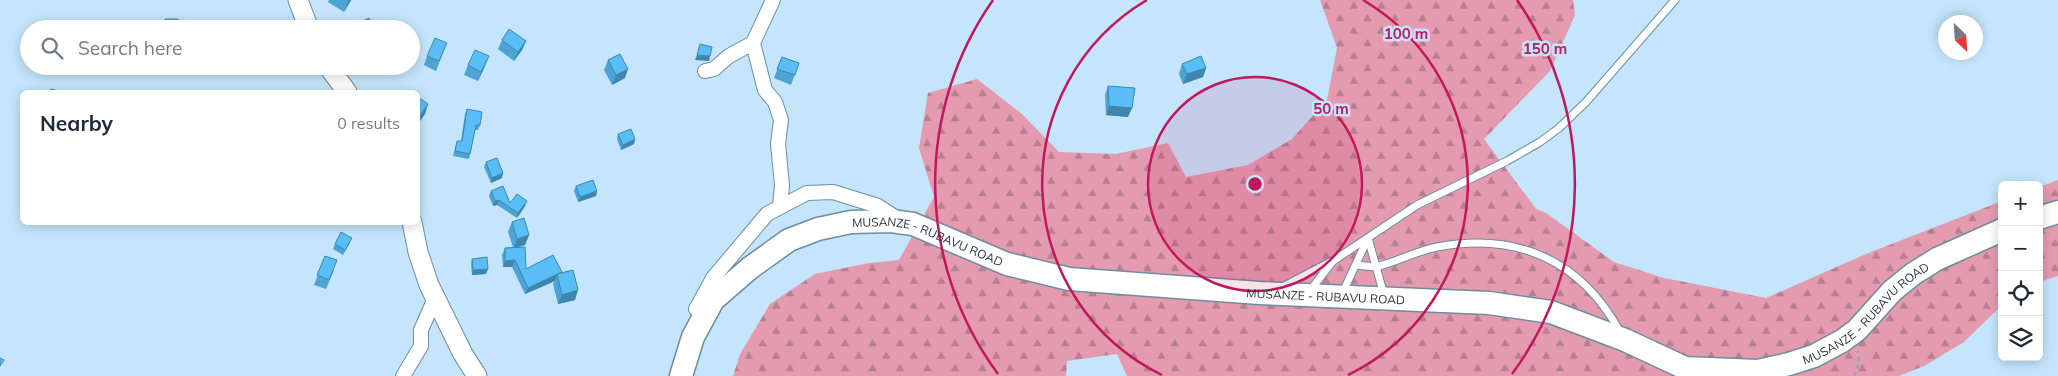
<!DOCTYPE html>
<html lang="en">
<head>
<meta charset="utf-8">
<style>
	body { margin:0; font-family:Mulish,sans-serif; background:#f6f6f7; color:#1f2937 }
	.controls { position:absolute; right:15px; bottom:15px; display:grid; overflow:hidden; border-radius:8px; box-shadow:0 2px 12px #0003 }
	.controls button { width:45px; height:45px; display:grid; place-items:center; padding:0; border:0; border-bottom:1px solid #e0e1e3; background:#fff; color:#1f2937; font:25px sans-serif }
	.compass { position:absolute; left:1938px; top:15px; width:45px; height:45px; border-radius:50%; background:#fff; box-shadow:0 2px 12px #0003; rotate:155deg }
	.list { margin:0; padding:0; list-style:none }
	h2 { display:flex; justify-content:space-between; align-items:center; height:65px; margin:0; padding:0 20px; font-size:21px }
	h2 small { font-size:16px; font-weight:400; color:#747a83 }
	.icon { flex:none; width:28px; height:28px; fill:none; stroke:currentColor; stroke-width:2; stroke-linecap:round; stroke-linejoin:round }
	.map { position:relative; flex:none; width:2058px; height:376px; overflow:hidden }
	.search { position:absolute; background:#fff; box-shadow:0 2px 12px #0003; left:20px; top:20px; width:400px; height:55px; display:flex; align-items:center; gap:12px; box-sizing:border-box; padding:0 18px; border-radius:28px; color:#747a83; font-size:19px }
	.panel { position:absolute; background:#fff; box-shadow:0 2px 12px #0003; left:20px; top:90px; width:400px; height:135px; border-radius:8px }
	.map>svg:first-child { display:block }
	.forest { fill:url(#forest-firs) }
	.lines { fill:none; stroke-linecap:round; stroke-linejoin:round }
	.service-casing { stroke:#6d8ca0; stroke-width:9 }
	.minor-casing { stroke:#6d8ca0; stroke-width:16 }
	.secondary-casing { stroke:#6d8ca0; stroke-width:21 }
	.trunk-casing { stroke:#6d8ca0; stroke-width:25 }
	.path { stroke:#8da7b9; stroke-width:2.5; stroke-dasharray:4 4; stroke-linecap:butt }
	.service { stroke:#fff; stroke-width:7 }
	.minor { stroke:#fff; stroke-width:14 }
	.secondary { stroke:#fff; stroke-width:19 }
	.trunk { stroke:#fff; stroke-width:22 }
	.wall { fill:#4da3d4 }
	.shaded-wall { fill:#3f85ac }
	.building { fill:#5abef6; stroke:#3f85ac }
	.ring { fill:none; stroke:#c2185b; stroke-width:2.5 }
	.labels { text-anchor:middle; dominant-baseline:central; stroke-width:5; stroke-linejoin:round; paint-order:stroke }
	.street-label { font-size:12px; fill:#28353e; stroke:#c4e5fb }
	.centre { fill:#c2185b; stroke:#c4e5fb; stroke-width:2.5 }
	.ring-label { font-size:15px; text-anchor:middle; font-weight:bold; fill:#c2185b; stroke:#c4e5fb; stroke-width:5; stroke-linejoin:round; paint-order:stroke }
</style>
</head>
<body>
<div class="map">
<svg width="2058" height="376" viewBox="0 0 2058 376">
	<defs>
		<pattern id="forest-firs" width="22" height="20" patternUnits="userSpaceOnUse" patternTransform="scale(1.25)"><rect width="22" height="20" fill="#e49bb0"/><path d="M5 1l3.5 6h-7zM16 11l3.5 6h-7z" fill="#b97f91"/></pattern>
	</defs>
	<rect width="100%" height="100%" fill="#c4e5fb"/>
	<path class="forest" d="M1320,0H1573L1575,15L1550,71L1484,139L1536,209L1546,213L1614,262L1664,278L1766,298L1866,254L2002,201V305L1964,342L1924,366L1899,376H1127L1117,354L1067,361L1066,376H733L740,354L770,304L815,274L869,263L899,260L934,197L919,148L928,93L977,79L1022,114L1059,152L1116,154L1168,143L1186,177L1248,165L1292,139L1327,100L1337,48Z
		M2058,180V276L2039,282V187Z"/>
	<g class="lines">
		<defs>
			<path id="service" d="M1368,238L1384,295
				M1356,265C1363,266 1372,267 1379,266C1398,261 1417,251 1437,247C1517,232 1581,260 1620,332
				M1284,286L1330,262
				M1309,292L1333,261L1417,205L1507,161L1540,142L1559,128L1586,102L1675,0
				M1342,294L1368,238"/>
			<path id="minor" d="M773,0L753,43L765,90L775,102L781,120L778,144L782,185L780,207
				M705,71L714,69L729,56L753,43
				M696,309L713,278L767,214L807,193L833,192L878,206L898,219
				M403,376L421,346V330L435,298"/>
			<path id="secondary" d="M298,0L309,29
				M328,66L347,92
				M412,222L418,252L429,285L463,354L477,376"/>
			<g id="trunk">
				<path d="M2039,218L2058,212"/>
				<path id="s1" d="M681,376L693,337L713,300L750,268L789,240L818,229L851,222L891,221L913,224L1007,264L1069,279L1259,293L1489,303L1551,312L1625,340L1685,368L1758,371L1789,364L1814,356L1842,341L1857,330L1892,291L1913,274L1937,259L2002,230"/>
			</g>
		</defs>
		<use href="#service" class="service-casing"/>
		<use href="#minor" class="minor-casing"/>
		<use href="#secondary" class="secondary-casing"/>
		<use href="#trunk" class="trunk-casing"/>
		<path class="path" d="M1854,376L1859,363L1858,351"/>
		<use href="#service" class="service"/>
		<use href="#minor" class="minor"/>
		<use href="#secondary" class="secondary"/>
		<use href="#trunk" class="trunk"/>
	</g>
	<path class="wall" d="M329,0H351L344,12L328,2Z
		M165,19L179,29H161Z
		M359,23L375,29H358Z
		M502,40L526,41L522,50L514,61L498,49Z
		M443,53L436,71L424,65L427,56Z
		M782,57L799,63L791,85L774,78Z
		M608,60L625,78L612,85L604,70Z
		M1182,64L1206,68L1203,77L1183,84L1179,74Z
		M468,65L485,66L478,81L464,75Z
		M1108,86L1128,117L1106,115L1105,95Z
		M467,109L480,125L478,130H475L470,154L469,159L453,156L457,141H461L465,114Z
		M618,134L635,139L634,144L621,150L617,139Z
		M486,162L502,178L491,183L484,167Z
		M576,186L597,191L596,196L578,202L574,191Z
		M491,191L510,203L525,206L517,218L497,205L493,206L489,196Z
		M512,222L529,235L525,245L519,247L526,269L561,273L575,300L558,304L553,284L555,281L525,294L512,267H503L502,255L505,248L513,247L508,232Z
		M350,243L343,255L333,249L335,244Z
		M325,256L334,270L326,289L314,285Z
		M472,259L486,274L472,275L471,264Z"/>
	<path class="shaded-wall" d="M349,0H351L344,12L348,2Z
		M526,41L522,50L514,61L518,52Z
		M697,55L710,56L709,61L695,60Z
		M489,56L485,66L478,81L481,72Z
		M1206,68L1203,77L1183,84L1187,74Z
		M628,69L625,78L612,85L616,75Z
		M428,104L425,114L418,124V120Z
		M1109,106L1132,108L1128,117L1106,115Z
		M635,139L634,144L621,150L623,145Z
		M503,173L502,178L491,183L492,178Z
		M597,191L596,196L578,202L580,197Z
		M499,200L497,205L493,206L495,201Z
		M527,201L525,206L517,218L518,213Z
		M529,235L525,245L514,248L517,239Z
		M515,260L512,267H503L505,261Z
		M488,269L486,274L472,275L473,270Z
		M562,272L559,279L557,274L555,281L525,294L528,288Z
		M578,290L575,300L558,304L562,295Z"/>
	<path class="building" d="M369,18L375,29H362L359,23Z
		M165,19H178L179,29H165Z
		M509,29L526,41L518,52L502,40Z
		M435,38L447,43L439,61L427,56Z
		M700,44L712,47L710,56L697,55Z
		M475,50L489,56L481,72L468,65Z
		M620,54L628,69L616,75L608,60Z
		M1201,56L1206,68L1187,74L1182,64Z
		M782,57L799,63L795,75L777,69Z
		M1108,86L1135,88L1132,108L1109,106Z
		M51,89L62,92H50Z
		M418,97L428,104L418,119Z
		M467,109L482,112L480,125H476L470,154L455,151L457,141H462Z
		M631,129L635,139L623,145L618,134Z
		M497,158L503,173L492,178L486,162Z
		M593,180L597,191L580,197L576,186Z
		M503,186L510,203L517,194L527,201L518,213L499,200L495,201L491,191Z
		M524,218L529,235L517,239L512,222Z
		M341,232L352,238L345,250L335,244Z
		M525,247L526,269L553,255L562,272L528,288L515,260L505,261V248Z
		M325,256L337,260L329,280L317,275Z
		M487,257L488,269L473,270L472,259Z
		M573,270L578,290L562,295L557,274Z
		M0,358L4,360L0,366Z"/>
	<circle cx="1255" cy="184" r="107" fill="#c2185b" fill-opacity=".12"/>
	<g class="ring">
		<circle cx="1255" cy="184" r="107"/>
		<path d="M1162 375A213 213 0 0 1 1147 0M1363 0A213 213 0 0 1 1348 375"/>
		<path d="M998 374A320 320 0 0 1 993 0M1517 0A320 320 0 0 1 1512 374"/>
	</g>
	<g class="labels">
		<g class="street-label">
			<text stroke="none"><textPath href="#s1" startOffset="325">MUSANZE - RUBAVU ROAD</textPath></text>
			<text stroke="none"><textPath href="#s1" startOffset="730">MUSANZE - RUBAVU ROAD</textPath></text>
			<text stroke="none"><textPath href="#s1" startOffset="1300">MUSANZE - RUBAVU ROAD</textPath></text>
		</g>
	</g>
	<circle cx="1255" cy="184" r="8" class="centre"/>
	<g class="ring-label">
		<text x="1406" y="39">100 m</text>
		<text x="1545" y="54">150 m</text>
		<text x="1331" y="114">50 m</text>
	</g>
</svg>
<div class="controls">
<button>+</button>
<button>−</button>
<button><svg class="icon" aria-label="locate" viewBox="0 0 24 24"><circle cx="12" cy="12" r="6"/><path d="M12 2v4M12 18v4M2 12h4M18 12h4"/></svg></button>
<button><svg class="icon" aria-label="layers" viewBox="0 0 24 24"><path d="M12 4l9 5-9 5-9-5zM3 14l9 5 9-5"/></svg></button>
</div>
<svg class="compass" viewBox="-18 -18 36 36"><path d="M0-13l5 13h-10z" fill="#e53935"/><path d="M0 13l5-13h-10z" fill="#747a83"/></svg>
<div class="search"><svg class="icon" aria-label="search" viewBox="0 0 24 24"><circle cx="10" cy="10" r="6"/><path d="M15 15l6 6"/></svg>Search here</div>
<section class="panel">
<h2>Nearby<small>0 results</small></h2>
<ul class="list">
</ul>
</section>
</div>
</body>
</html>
